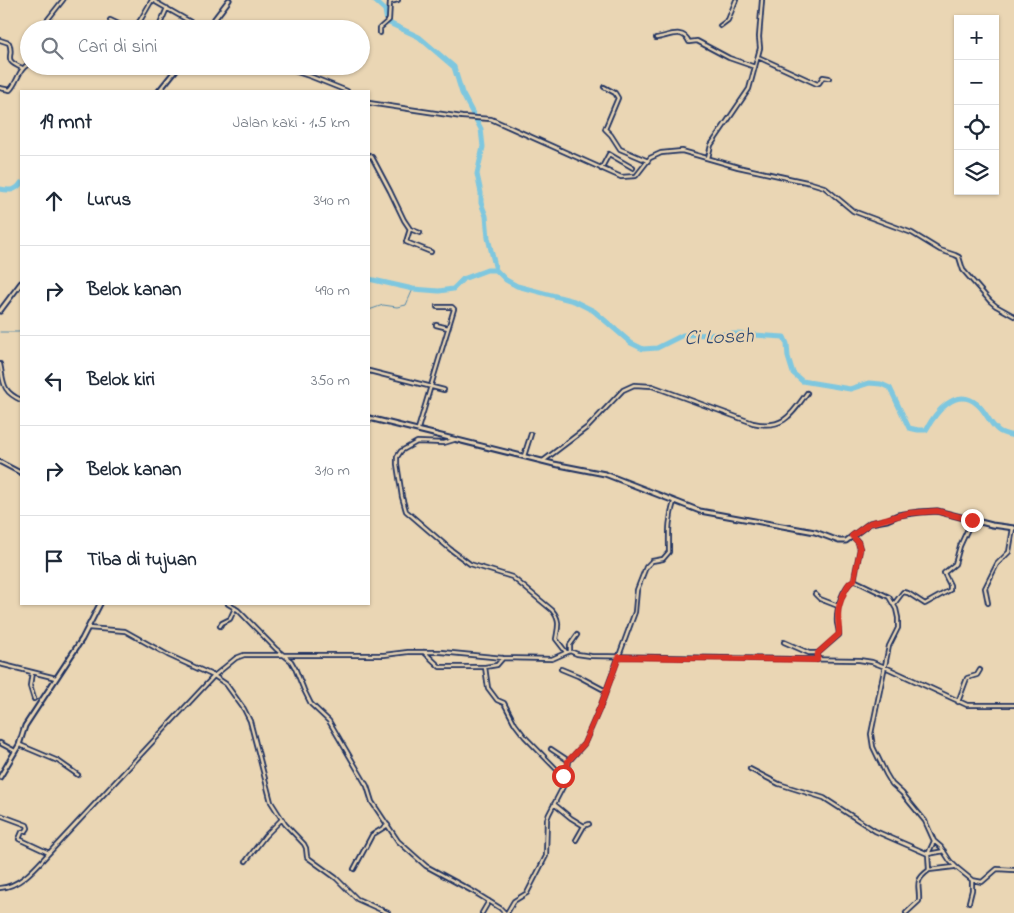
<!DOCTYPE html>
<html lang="id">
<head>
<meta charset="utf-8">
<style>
	body { margin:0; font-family:"Indie Flower",sans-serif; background:#f2f2f3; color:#1f2937 }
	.controls { position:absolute; right:15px; top:15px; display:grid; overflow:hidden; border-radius:0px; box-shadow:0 1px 4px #0004 }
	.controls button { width:45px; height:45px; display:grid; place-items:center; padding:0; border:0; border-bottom:1px solid #e0e1e3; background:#fff; color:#1f2937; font:25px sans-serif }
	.stop { position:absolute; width:15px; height:15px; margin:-11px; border:4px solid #d93025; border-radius:50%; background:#fff }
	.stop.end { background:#d93025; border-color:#fff; box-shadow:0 1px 5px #0008 }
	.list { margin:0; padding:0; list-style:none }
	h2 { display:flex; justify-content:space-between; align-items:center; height:65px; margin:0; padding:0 20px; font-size:21px }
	h2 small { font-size:16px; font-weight:400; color:#747a83 }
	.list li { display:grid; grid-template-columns:32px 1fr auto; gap:15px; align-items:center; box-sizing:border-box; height:90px; padding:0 20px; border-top:1px solid #e0e1e3 }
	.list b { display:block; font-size:19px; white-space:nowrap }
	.list em { font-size:16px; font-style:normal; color:#747a83 }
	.icon { flex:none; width:28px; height:28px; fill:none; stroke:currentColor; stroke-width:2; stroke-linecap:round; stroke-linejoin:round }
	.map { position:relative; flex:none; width:1014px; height:913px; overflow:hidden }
	.search { position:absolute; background:#fff; box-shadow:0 1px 4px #0004; left:20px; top:20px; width:350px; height:55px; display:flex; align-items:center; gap:12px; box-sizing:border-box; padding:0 18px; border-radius:28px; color:#747a83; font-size:19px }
	.panel { position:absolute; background:#fff; box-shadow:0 1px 4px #0004; left:20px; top:90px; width:350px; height:515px; border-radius:0px }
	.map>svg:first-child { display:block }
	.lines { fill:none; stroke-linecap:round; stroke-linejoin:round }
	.stream { stroke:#568aab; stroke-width:1 }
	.river { stroke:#7ec7df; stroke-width:5 }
	.street-casing { stroke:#1b2f5e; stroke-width:6 }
	.secondary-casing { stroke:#1b2f5e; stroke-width:7 }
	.street { stroke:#ead6b4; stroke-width:2.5 }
	.secondary { stroke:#ead6b4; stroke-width:3 }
	.route { stroke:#d93025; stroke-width:6 }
	.labels { text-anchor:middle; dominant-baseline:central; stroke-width:4.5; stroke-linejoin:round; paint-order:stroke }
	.water-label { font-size:21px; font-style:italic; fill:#2a4671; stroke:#ead6b4 }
</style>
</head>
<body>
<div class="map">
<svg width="1014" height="913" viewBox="0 0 1014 913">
	<rect width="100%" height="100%" fill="#ead6b4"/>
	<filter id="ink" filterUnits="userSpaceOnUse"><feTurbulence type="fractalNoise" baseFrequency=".02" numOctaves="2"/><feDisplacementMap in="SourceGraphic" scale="10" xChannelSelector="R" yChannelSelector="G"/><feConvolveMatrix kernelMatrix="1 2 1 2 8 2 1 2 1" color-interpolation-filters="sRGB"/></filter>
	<g filter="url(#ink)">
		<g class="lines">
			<path class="stream" d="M369,310L383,305L397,307L406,305L413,289
				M0,332H19L21,329"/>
			<path class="river" d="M374,0L385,10L387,22L419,37L454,67L462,93L481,129L483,147L477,174L481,193V203L486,216L488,238L496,270
				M0,189C9,191 16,191 21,183
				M369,279L413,289L439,291L453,289L463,279L487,270H496L506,280L517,286L574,301L594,311L631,343L643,349L657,348L683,335L737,334L784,337L787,344L788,357L793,373L802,381L850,389L869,383L881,384L890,388L909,428L918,430H926C935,413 956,386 977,404C986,411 990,425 999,431C1003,434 1010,435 1014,436"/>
			<defs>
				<path id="street" d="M152,0L203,29
					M110,20L129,29
					M136,26L141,29
					M720,26L728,20L736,0
					M44,29L45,23L63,0
					M134,29L141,19L152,0
					M158,29L167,8
					M380,33V28L389,20L390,2L398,0
					M656,38C667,37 683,27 689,42L697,41L729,58L755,67
					M0,40L9,43C15,57 1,59 22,68
					M758,57L817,84L819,83L823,77L829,78
					M279,66L312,77L347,91
					M604,87L615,93L618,98L605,129L611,135L620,149L648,161
					M0,88L10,90C18,82 18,69 29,64
					M369,103L462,117L491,119L621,177L636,176L650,158L661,153L682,151L738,167L811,183L824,187L853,211L912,233L940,250L955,255L959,257L963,270L990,301L996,306L1014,316
					M369,155L372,157L390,191L404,220L410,229L420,233
					M708,158L711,145L749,89L760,48L759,37L762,0
					M601,169L609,154L633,168
					M410,229L406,242L431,252
					M436,325L448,328
					M0,364C4,382 1,391 21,400
					M369,371L444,390
					M418,429L454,309L452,307H437
					M454,440L444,443L417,442L401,451L397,457V464L402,497L406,511L450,549L470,564L512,577L552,610C561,621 558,627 556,639L566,652
					M524,456L531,434
					M543,461L589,426L623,390L634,385L652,386L753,423C784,430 792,414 807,393
					M0,462L21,473
					M853,536L858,542L860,549L854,580L889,597L896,609L898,618V628L889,646L871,734L873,747L886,774L892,784L902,793L925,821L934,841L941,847L950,861L956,867L972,880L982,882L997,869L1014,870
					M815,594L820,599L838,606
					M988,603L985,588L997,564L1009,552L1013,528
					M228,604L238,610L276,649L291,661L295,668L304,690L311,704L329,721L367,786L372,802L398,841L426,866L474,892L500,908L505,913
					M894,604L903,592L908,593L925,604L950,590V585L944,573L955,564L960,546L972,520
					M220,626L222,623L230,619L235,608
					M88,628L125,631L168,655L214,676L226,684L244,709L250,721L271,802L285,824L304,844L306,848L307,857L336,878L357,899L388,913
					M784,642L809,653H818
					M570,651V645L577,635
					M424,652L440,667H485
					M503,658L497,665L485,667L488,688L497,700L504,703L515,724L525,737L566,779
					M817,660L818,653L839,635C839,630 838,627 837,623C836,610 842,587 854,580
					M0,664L56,678
					M561,669L578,676L606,691
					M32,672L30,686L34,699
					M958,702L967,678L977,675L980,670
					M0,743L15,751
					M20,745L58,761L78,775
					M551,749L569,761
					M750,769L779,784L824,798L875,831L928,854L944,851
					M554,804L571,818L584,826
					M0,815L27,825L28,828L26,831L22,832L19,839L49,853
					M576,840L584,826L589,824
					M246,861L265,836L282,819
					M354,869L372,835L388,825
					M929,870L954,867
					M0,888C20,887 36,867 49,853L214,676L236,658L244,655H384L408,652H441L503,658L552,659L570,651L577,654L591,656L859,660L872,662L885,667L967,705H1014
					M969,902L972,890V880
					M482,913L489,901
					M507,913L514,901L527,893L546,856L547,819L549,814L566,781L569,761L584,744L601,705L635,612L637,590L646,567L652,561L663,559L669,552C669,531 668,522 674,502
					M906,913L919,901C920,885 913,882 929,870L928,854L934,841"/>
				<path id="secondary" d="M207,29L229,0
					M159,91L179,66
					M0,311L21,283
					M369,418L554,464L605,474L700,511L815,532L839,541H846L870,523L887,520L898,515L920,512L937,511L992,525L1014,528
					M0,777L19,745L25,726L82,639L100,604"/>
			</defs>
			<use href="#street" class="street-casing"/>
			<use href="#secondary" class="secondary-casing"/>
			<use href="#street" class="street"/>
			<use href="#secondary" class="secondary"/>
		</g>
	</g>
	<g class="lines" filter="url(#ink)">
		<path class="route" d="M563,776L566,779L568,761L584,744L601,705L619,657L817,660L818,653L839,634C839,615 835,613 844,593C847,587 848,583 854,580L860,549L858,542L852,536L870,523L909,513L937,511L972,520"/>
	</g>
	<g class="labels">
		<g class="water-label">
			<text transform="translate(719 338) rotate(-2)">Ci Loseh</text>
		</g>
	</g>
</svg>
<div class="controls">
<button>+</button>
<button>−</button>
<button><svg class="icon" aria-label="locate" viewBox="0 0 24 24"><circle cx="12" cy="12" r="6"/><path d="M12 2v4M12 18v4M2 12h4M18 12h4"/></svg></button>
<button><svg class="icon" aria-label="layers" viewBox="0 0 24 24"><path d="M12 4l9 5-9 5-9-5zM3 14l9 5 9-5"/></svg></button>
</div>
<div class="stop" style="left:563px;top:776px"></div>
<div class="stop end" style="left:972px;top:520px"></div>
<div class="search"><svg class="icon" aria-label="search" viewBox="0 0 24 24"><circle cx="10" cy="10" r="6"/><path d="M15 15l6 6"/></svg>Cari di sini</div>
<section class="panel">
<h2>19 mnt<small>Jalan kaki · 1.5 km</small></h2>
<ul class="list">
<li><svg class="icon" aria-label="ahead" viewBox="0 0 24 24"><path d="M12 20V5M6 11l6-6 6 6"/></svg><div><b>Lurus</b></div><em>340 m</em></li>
<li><svg class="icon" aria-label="right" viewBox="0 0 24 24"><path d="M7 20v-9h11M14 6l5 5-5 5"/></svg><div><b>Belok kanan</b></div><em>490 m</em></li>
<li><svg class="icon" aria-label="left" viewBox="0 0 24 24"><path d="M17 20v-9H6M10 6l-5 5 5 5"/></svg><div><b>Belok kiri</b></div><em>350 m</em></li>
<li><svg class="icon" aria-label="right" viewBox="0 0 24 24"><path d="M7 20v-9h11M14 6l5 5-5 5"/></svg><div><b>Belok kanan</b></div><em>310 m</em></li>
<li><svg class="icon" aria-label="arrive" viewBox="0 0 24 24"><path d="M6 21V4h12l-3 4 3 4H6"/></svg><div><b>Tiba di tujuan</b></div></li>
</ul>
</section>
</div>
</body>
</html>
